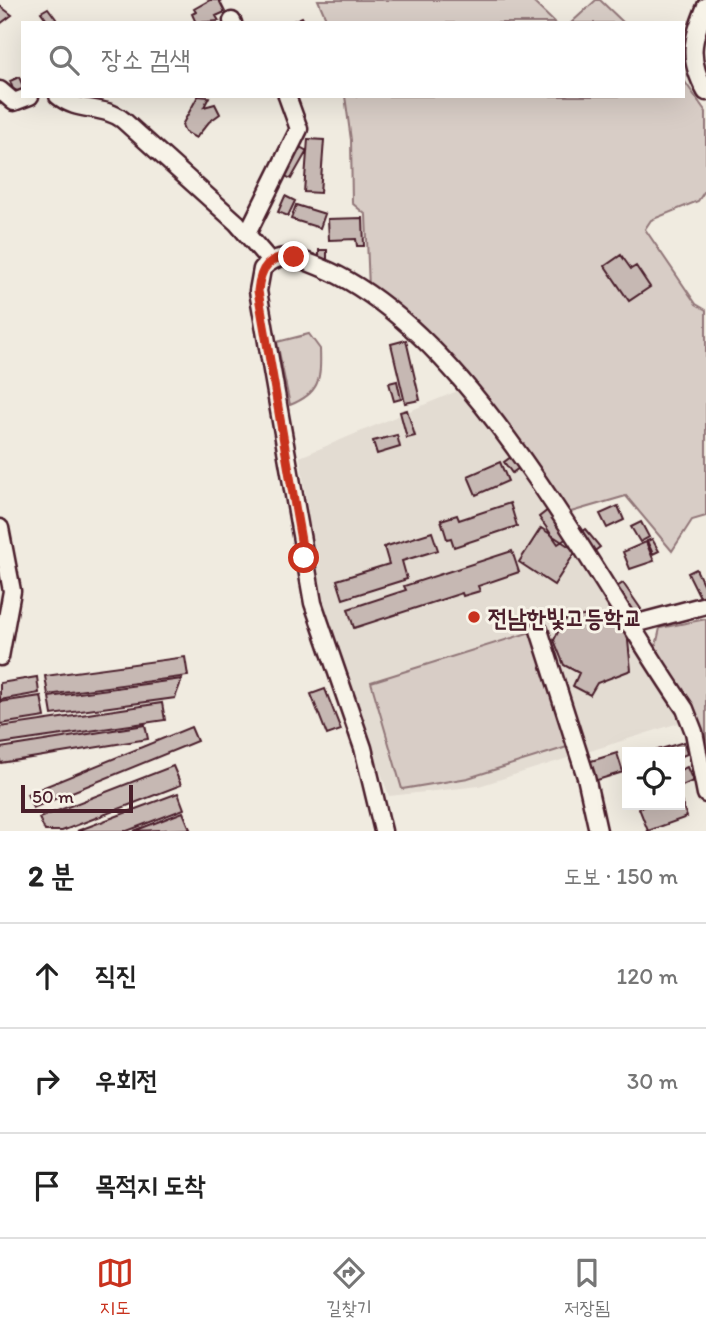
<!DOCTYPE html>
<html lang="ko">
<head>
<meta charset="utf-8">
<style>
	body { margin:0; font-family:Itim,"Poor Story",sans-serif; background:#f6f6f6; color:#222 }
	.controls { position:absolute; right:21px; bottom:21px; display:grid; overflow:hidden; border-radius:0px; box-shadow:0 7px 28px #0002 }
	.controls button { width:63px; height:63px; display:grid; place-items:center; padding:0; border:0; border-bottom:2px solid #e0e0e0; background:#fff; color:#222; font:35px sans-serif }
	.scale { position:absolute; left:21px; bottom:18px; width:112px; box-sizing:border-box; padding-left:7px; border:4px solid #4a1f2b; border-top:0; font-size:19px; line-height:24px; white-space:nowrap; color:#4a1f2b; -webkit-text-stroke:5px #f7f3e8; paint-order:stroke }
	.stop { position:absolute; width:21px; height:21px; margin:-16px; border:5px solid #c8321e; border-radius:50%; background:#fff }
	.stop.end { background:#c8321e; border-color:#fff; box-shadow:0 2px 7px #0008 }
	.list { margin:0; padding:0; list-style:none }
	h2 { display:flex; justify-content:space-between; align-items:center; height:91px; margin:0; padding:0 28px; font-size:30px }
	h2 small { font-size:23px; font-weight:400; color:#767676 }
	.list li { display:grid; grid-template-columns:46px 1fr auto; gap:21px; align-items:center; box-sizing:border-box; height:105px; padding:0 28px; border-top:2px solid #e0e0e0 }
	.list b { display:block; font-size:26px; white-space:nowrap }
	.list em { font-size:23px; font-style:normal; color:#767676 }
	.icon { flex:none; width:38px; height:38px; fill:none; stroke:currentColor; stroke-width:2; stroke-linecap:round; stroke-linejoin:round }
	.map { position:relative; flex:none; width:706px; height:831px; overflow:hidden }
	.search { position:absolute; background:#fff; box-shadow:0 7px 28px #0002; left:21px; right:21px; top:21px; height:77px; display:flex; align-items:center; gap:18px; box-sizing:border-box; padding:0 24px; border-radius:0px; color:#767676; font-size:26px }
	.sheet { height:406px; background:#fff }
	nav { display:flex; justify-content:space-around; align-items:center; box-sizing:border-box; height:98px; border-top:2px solid #e0e0e0; background:#fff; font-size:19px; color:#767676 }
	nav a { display:grid; justify-items:center; gap:4px }
	nav .on { color:#c8321e }
	.map>svg:first-child { display:block }
	.built { fill:#e3dcd2 }
	.green { fill:#d8cdc6; stroke:#917678; stroke-width:2 }
	.building { fill:#c6b8b3; stroke:#4a1f2b; stroke-width:2 }
	.lines { fill:none; stroke-linecap:round; stroke-linejoin:round }
	.minor-casing { stroke:#4a1f2b; stroke-width:21 }
	.minor { stroke:#f7f3e8; stroke-width:16 }
	.route { stroke:#c8321e; stroke-width:9 }
	.poi-dot { fill:#c8321e; stroke:#f7f3e8; stroke-width:2.5 }
	.labels { text-anchor:middle; dominant-baseline:central; stroke-width:6; stroke-linejoin:round; paint-order:stroke }
	.poi-label { font-size:24px; font-weight:bold; fill:#4a1f2b; stroke:#f7f3e8; text-anchor:start }
</style>
</head>
<body>
<div class="map">
<svg width="706" height="831" viewBox="0 0 706 831">
	<rect width="100%" height="100%" fill="#f0ebe0"/>
	<filter id="ink" filterUnits="userSpaceOnUse"><feTurbulence type="fractalNoise" baseFrequency=".0143" numOctaves="2"/><feDisplacementMap in="SourceGraphic" scale="14" xChannelSelector="R" yChannelSelector="G"/><feConvolveMatrix kernelMatrix="1 2 1 2 8 2 1 2 1" color-interpolation-filters="sRGB"/></filter>
	<g filter="url(#ink)">
		<path class="built" d="M462,389L559,521L685,721L479,786L389,796L336,645L319,588L300,457Z"/>
		<path class="green" d="M318,0H531L555,23H328Z
			M596,0H600L624,23H571Z
			M683,79L706,112V189L698,201L651,220L645,229L696,304L706,310V516L692,520L672,551L626,496L564,514L525,460L369,288L366,215L352,203L351,140L345,96H683Z
			M309,334L320,349C321,379 320,393 290,405L277,342Z
			M706,619V781L654,655L660,628Z
			M531,632L567,747L468,778L402,789L371,682Z"/>
		<path class="building" d="M219,0L225,12L216,16L219,21L196,23L192,14L196,12L194,9L210,0Z
			M0,6L12,15L0,24Z
			M48,8L59,23H49L41,12Z
			M302,17L305,23H289Z
			M19,77L23,86L21,93L13,89L10,81Z
			M198,96L209,97L204,107L215,104L220,114L209,122L196,138L185,132L182,125Z
			M308,139L324,140L320,193L304,192Z
			M298,146L307,151L291,179L282,174Z
			M285,196L295,201L288,216L278,212Z
			M296,205L325,214L320,228L291,219Z
			M363,218L364,246H357L356,239L329,240L328,219Z
			M319,250H327V264H319Z
			M621,255L631,269L636,266L650,287L629,301L605,266Z
			M406,340L420,400L405,403L391,344Z
			M397,381L401,399L394,401L389,383Z
			M407,410L415,436L407,438L400,412Z
			M397,435L400,447L377,454L373,441Z
			M511,457L519,468L512,473L504,462Z
			M500,462L508,481L476,495L468,476Z
			M510,503L517,526L454,547L451,538L447,539L441,520L457,515L459,520Z
			M618,506L624,520L607,528L600,514Z
			M548,510L567,538L558,544L539,517Z
			M641,522L649,537L640,542L631,527Z
			M541,528L576,551L554,585L519,562Z
			M585,529L600,547L592,553L577,535Z
			M432,532L438,550L402,561L407,579L343,599L337,580L389,564L384,547Z
			M652,539L659,551L653,554L647,541Z
			M646,542L654,561L630,569L623,552Z
			M512,551L519,572L478,586L480,591L463,596L462,593L354,628L348,609L406,590L404,586Z
			M696,569L706,590V595L700,597L688,573Z
			M623,583L641,609L633,615L614,589Z
			M592,614L627,631L631,670L597,683L590,695L573,686L579,673L564,665L554,640L564,620Z
			M185,657L188,676L48,695L45,676Z
			M37,677L39,693L0,700V683Z
			M182,679L175,698L52,715L49,697Z
			M325,689L341,730L327,735L311,694Z
			M41,696L45,717L0,724V702Z
			M162,703L165,720L0,744V727Z
			M145,725L148,739L0,763V748Z
			M191,727L197,741L33,808L27,794Z
			M684,742L687,754L680,757V752H651Z
			M617,753L623,772L594,781L588,762Z
			M173,766L181,785L62,831H45L39,818Z
			M687,767L693,781L680,787V770Z
			M178,793L184,809L127,831H77Z
			M680,798L687,817L648,831L639,808L648,805H680Z
			M183,812L190,829L134,831Z"/>
		<g class="lines">
			<defs>
				<path id="minor" d="M706,6C692,41 687,57 706,92
					M232,21L233,23
					M0,90L14,102L30,96
					M58,96C78,113 102,104 123,120L237,223L270,261
					M247,234L299,129L287,96
					M0,528L12,591L0,657
					M630,625L706,605
					M539,630L586,777L598,831
					M383,831L363,748L313,603L258,291L262,269C281,249 298,258 320,267C469,327 595,579 685,709L694,732L706,794"/>
			</defs>
			<use href="#minor" class="minor-casing"/>
			<use href="#minor" class="minor"/>
		</g>
	</g>
	<g class="lines" filter="url(#ink)">
		<path class="route" d="M294,257C269,255 260,268 258,291L304,558"/>
	</g>
	<circle class="poi-dot" cx="474" cy="617" r="7"/>
	<g class="labels">
		<g class="poi-label">
			<text x="488" y="617">전남한빛고등학교</text>
		</g>
	</g>
</svg>
<div class="controls">
<button><svg class="icon" aria-label="locate" viewBox="0 0 24 24"><circle cx="12" cy="12" r="6"/><path d="M12 2v4M12 18v4M2 12h4M18 12h4"/></svg></button>
</div>
<div class="scale">50 m</div>
<div class="stop" style="left:304px;top:558px"></div>
<div class="stop end" style="left:294px;top:257px"></div>
<div class="search"><svg class="icon" aria-label="search" viewBox="0 0 24 24"><circle cx="10" cy="10" r="6"/><path d="M15 15l6 6"/></svg>장소 검색</div>
</div>
<section class="sheet">
<h2>2 분<small>도보 · 150 m</small></h2>
<ul class="list">
<li><svg class="icon" aria-label="ahead" viewBox="0 0 24 24"><path d="M12 20V5M6 11l6-6 6 6"/></svg><div><b>직진</b></div><em>120 m</em></li>
<li><svg class="icon" aria-label="right" viewBox="0 0 24 24"><path d="M7 20v-9h11M14 6l5 5-5 5"/></svg><div><b>우회전</b></div><em>30 m</em></li>
<li><svg class="icon" aria-label="arrive" viewBox="0 0 24 24"><path d="M6 21V4h12l-3 4 3 4H6"/></svg><div><b>목적지 도착</b></div></li>
</ul>
</section>
<nav>
<a class="on"><svg class="icon" aria-label="map" viewBox="0 0 24 24"><path d="M3 6l6-2 6 2 6-2v14l-6 2-6-2-6 2zM9 4v14M15 6v14"/></svg>지도</a>
<a><svg class="icon" aria-label="directions" viewBox="0 0 24 24"><path d="M12 3l9 9-9 9-9-9zM9 14v-3h6M13 9l2 2-2 2"/></svg>길찾기</a>
<a><svg class="icon" aria-label="saved" viewBox="0 0 24 24"><path d="M7 4h10v16l-5-4-5 4z"/></svg>저장됨</a>
</nav>
</body>
</html>
